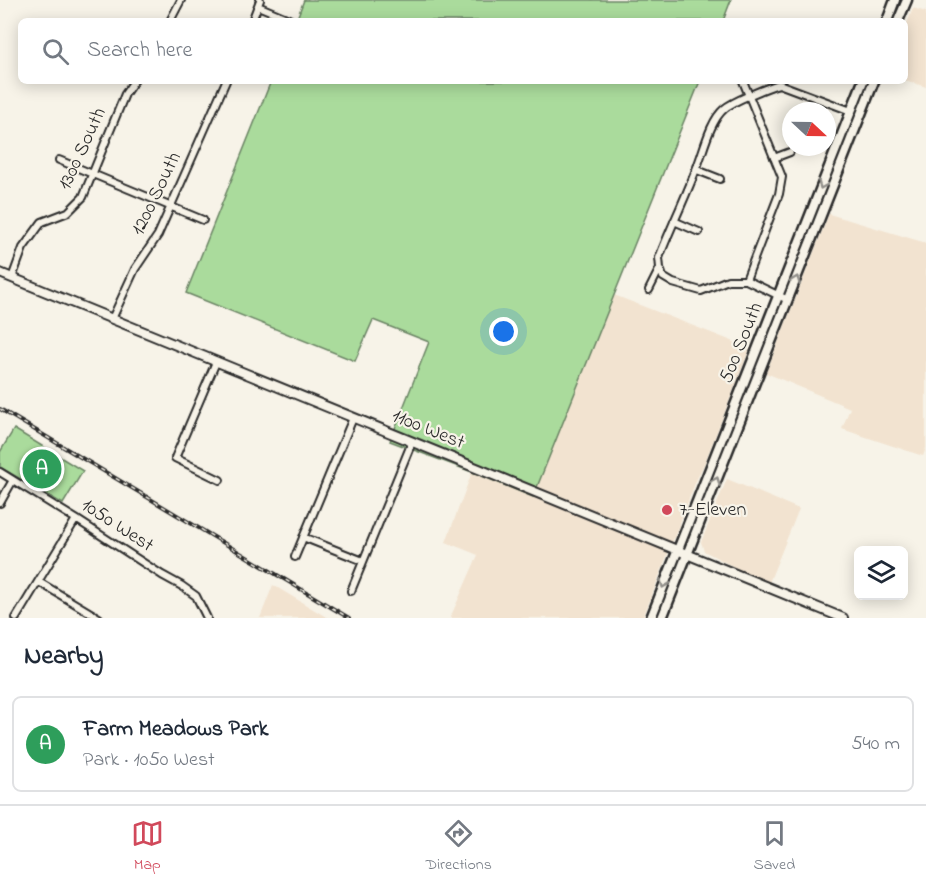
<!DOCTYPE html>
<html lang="en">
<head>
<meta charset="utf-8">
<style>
	body { margin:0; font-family:"Indie Flower",sans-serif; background:#f6f6f7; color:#1f2937 }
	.controls { position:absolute; right:18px; bottom:18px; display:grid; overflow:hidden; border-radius:9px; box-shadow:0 3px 15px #0003 }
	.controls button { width:54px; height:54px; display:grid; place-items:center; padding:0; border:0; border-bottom:2px solid #e0e1e3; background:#fff; color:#1f2937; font:30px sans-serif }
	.compass { position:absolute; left:782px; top:102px; width:54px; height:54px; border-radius:50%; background:#fff; box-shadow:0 3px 15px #0003; rotate:112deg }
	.you { position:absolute; left:504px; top:332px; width:21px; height:21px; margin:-15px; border:4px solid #fff; border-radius:50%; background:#1a73e8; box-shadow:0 0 0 9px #1a73e833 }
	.badge { display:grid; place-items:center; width:39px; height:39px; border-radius:50%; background:#d1495b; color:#fff; font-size:20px; font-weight:700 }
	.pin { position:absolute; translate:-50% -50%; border:3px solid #fff; box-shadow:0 2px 6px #0006 }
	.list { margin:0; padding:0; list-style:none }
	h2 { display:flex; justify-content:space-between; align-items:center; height:78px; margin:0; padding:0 24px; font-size:26px }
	h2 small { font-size:20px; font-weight:400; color:#747a83 }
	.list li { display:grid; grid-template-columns:39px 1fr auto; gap:18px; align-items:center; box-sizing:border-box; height:96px; margin:0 12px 12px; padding:0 12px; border:2px solid #e0e1e3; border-radius:9px }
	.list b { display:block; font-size:22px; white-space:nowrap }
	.list p { margin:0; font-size:20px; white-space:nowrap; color:#747a83 }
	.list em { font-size:20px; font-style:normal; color:#747a83 }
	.icon { flex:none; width:33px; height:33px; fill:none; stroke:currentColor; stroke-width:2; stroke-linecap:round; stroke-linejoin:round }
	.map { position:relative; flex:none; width:926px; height:618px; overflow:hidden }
	.search { position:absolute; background:#fff; box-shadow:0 3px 15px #0003; left:18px; right:18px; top:18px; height:66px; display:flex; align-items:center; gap:15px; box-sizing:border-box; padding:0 21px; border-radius:9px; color:#747a83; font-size:22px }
	.sheet { height:186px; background:#fff }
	nav { display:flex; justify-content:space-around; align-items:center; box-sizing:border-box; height:84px; border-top:2px solid #e0e1e3; background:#fff; font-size:16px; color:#747a83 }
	nav a { display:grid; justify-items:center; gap:3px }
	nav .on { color:#d1495b }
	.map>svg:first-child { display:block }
	.built { fill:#f2e3d0 }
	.green { fill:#aadb9c; stroke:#6a8364; stroke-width:1.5 }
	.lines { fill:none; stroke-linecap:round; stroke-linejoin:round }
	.minor-casing { stroke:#2b2b2b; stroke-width:10 }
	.tertiary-casing { stroke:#2b2b2b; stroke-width:12 }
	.secondary-casing { stroke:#2b2b2b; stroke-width:13 }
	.minor { stroke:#f7f3e8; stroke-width:6 }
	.tertiary { stroke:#f7f3e8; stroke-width:8 }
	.secondary { stroke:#f7f3e8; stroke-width:8 }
	.rail-casing { stroke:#2b2b2b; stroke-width:4 }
	.rail { stroke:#f7f3e8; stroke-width:1.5; stroke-dasharray:4.5; stroke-linecap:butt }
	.oneway { stroke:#918f8a }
	.poi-dot { fill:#d1495b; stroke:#f7f3e8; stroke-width:2 }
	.labels { text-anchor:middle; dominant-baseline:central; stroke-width:4.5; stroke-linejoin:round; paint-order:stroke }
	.street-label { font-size:20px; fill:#2b2b2b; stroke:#f7f3e8 }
	.poi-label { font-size:20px; fill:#2b2b2b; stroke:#f7f3e8; text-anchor:start }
</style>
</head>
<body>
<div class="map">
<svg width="926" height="618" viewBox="0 0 926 618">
	<rect width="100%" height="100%" fill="#f7f3e8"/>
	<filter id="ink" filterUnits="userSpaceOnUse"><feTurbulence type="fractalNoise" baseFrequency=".0167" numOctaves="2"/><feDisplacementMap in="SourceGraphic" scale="12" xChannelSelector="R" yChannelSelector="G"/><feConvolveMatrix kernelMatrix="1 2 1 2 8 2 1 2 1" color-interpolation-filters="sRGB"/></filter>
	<g filter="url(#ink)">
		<path class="built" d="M913,8L926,12V87L905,80V29Z
			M829,214L926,243V448L923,456L842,429L850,408L766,373Z
			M614,295L750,348L705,462L696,481L643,618H450L478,555L446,542L472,472L533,497Z
			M727,479L799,509L768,585L704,551L701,542Z
			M273,585L328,618H260Z"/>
		<path class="green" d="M304,0H731L723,21H296Z
			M271,81H700L533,497L472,472L390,441L429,342L373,320L355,361L186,293Z
			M14,429L83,471L63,504L0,467V452Z"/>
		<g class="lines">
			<defs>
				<path id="minor" d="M258,6L289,19
					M170,21L181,0
					M252,21L260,0
					M743,81L782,177L779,194L746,280
					M774,158L790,152
					M59,160L203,220
					M697,170L720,179
					M674,221L699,232
					M12,278L23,248L42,222L68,212L83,197L125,94L134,81
					M649,290L660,268
					M788,300L746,280H728L701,291L673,283L663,277L660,268L659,258C670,229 684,201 695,172C703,154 709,122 724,109C733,101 766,88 779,84L851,111
					M112,319L135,269L158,235L226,81
					M216,362L175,458L220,480
					M0,472L76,519L162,575L182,586L196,596L207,618
					M0,503L13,480
					M303,537L363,561
					M295,557L353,418
					M39,582L99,618
					M351,591L412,442
					M16,618L76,519"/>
				<path id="tertiary" d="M0,273L843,618"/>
				<path id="secondary" d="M887,21L895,0
					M898,21L907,0
					M651,618L863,81
					M662,618L874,81"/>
			</defs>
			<use href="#minor" class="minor-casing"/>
			<use href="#tertiary" class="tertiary-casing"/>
			<use href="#secondary" class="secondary-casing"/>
			<use href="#minor" class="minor"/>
			<use href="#tertiary" class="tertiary"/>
			<use href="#secondary" class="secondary"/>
			<defs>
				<path id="rail" d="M0,409L349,618"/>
			</defs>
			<use href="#rail" class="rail-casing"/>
			<use href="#rail" class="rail"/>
		</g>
		<defs><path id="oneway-chevron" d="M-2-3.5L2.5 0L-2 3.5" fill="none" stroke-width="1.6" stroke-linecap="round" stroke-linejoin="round" transform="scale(1.5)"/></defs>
		<g class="oneway">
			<use href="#oneway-chevron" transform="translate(822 185) rotate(112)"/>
			<use href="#oneway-chevron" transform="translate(796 280) rotate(-69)"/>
			<use href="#oneway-chevron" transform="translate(716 481) rotate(-68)"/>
			<use href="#oneway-chevron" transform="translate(664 584) rotate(112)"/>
		</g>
	</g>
	<circle class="poi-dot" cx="667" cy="510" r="6"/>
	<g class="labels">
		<g class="street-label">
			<text transform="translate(83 149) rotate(-65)">1300 South</text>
			<text transform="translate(157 194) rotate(-64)">1200 South</text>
			<text transform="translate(742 343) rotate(-68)">500 South</text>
			<text transform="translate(428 430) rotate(22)">1100 West</text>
			<text transform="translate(117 526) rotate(33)">1050 West</text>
		</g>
		<g class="poi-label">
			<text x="679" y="510">7-Eleven</text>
		</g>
	</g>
</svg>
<div class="controls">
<button><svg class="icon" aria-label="layers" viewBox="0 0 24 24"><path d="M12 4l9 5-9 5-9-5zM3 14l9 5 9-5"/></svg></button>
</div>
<svg class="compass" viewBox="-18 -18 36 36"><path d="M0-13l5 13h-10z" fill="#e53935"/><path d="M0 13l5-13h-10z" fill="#747a83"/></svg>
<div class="you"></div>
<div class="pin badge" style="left:42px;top:469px;background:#2e9e5b">A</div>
<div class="search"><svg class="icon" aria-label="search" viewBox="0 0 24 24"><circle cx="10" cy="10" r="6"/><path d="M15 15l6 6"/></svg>Search here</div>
</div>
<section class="sheet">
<h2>Nearby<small></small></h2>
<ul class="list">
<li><span class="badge" style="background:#2e9e5b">A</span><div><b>Farm Meadows Park</b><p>Park · 1050 West</p></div><em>540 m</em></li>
</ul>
</section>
<nav>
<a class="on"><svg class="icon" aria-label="map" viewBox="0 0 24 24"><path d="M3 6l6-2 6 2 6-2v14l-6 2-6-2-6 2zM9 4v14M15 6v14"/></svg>Map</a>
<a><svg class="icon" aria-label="directions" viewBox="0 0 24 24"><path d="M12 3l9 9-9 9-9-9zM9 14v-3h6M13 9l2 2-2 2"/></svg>Directions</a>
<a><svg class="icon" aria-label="saved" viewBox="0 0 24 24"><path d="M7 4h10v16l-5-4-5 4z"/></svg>Saved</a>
</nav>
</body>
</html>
